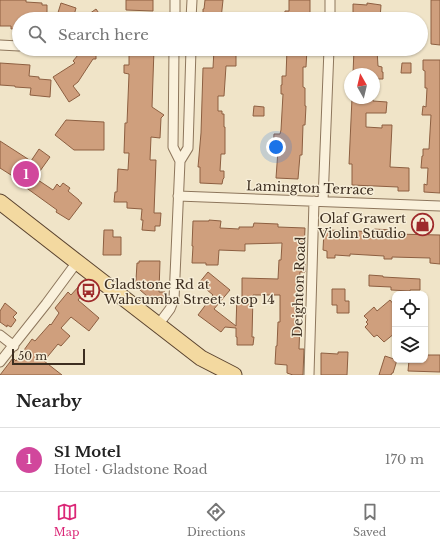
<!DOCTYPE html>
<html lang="en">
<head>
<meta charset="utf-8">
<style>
	body { margin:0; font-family:"Libre Baskerville",serif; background:#f6f6f6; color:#222 }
	.controls { position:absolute; right:12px; bottom:12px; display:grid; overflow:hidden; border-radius:8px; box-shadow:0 1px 3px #0004 }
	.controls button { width:36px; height:36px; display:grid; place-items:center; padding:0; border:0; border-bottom:1px solid #e0e0e0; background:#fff; color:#222; font:20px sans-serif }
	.compass { position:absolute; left:344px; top:68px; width:36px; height:36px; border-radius:50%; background:#fff; box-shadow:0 1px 3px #0004; rotate:352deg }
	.scale { position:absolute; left:12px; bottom:10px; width:73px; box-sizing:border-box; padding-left:4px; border:2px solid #3d2e20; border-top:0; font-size:11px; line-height:14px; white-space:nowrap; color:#3d2e20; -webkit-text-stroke:3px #f7eed8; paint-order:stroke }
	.you { position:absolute; left:276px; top:147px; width:14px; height:14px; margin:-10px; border:3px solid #fff; border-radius:50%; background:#1a73e8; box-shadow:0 0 0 6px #1a73e833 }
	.badge { display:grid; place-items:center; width:26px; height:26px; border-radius:50%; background:#db2777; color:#fff; font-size:13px; font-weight:700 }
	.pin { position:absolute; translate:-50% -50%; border:2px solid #fff; box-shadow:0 1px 4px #0006 }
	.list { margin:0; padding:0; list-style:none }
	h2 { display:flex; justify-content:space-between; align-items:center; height:52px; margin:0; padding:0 16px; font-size:17px }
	h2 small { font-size:13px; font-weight:400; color:#767676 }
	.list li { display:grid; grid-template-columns:26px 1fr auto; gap:12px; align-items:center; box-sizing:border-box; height:64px; padding:0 16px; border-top:1px solid #e0e0e0 }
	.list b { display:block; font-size:15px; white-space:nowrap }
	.list p { margin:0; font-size:13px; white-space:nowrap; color:#767676 }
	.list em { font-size:13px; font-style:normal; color:#767676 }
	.icon { flex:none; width:22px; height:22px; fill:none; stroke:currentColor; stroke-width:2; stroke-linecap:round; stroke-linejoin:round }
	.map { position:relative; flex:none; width:440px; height:375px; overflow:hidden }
	.search { position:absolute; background:#fff; box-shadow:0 1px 3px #0004; left:12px; right:12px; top:12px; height:44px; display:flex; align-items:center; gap:10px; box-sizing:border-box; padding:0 14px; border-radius:22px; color:#767676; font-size:15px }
	.sheet { height:116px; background:#fff }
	nav { display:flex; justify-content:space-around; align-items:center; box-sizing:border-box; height:56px; border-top:1px solid #e0e0e0; background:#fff; font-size:11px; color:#767676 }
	nav a { display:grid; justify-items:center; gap:2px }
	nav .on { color:#db2777 }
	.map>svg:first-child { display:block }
	.building { fill:#cf9f7d; stroke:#8d5f41 }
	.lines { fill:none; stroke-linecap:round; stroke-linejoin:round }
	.minor-casing { stroke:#8d765c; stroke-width:11 }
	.primary-casing { stroke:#5b4430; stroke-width:17 }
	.minor { stroke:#faf1dc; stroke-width:9 }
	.primary { stroke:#f3d9a0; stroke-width:15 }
	.labels { text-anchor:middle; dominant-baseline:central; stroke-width:3; stroke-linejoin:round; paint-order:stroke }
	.street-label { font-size:13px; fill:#3d2e20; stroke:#f7eed8 }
	.poi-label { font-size:13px; fill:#3d2e20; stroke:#f7eed8; text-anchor:end }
</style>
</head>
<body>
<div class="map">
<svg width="440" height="375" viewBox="0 0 440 375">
	<rect width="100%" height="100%" fill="#f0e4c8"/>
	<path class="building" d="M0,0H26V2L42,3V5H47V19H19V28L11,29V26H0Z
		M126,0H153V11L126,10Z
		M205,0H223L221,19H203V9H204Z
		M289,0H310V19H284L285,11H289Z
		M431,0H440V45L431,44Z
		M61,3L76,8L73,19H56Z
		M367,3L381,5L380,19H353V4L367,5Z
		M96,9L103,19H82Z
		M78,49H96V59H93L78,82L73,86L80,95L69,102L53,77L75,63L73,61L78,55Z
		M136,49H154L152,107L164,115L161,118L160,138L151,137L150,160H156L154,213H161L160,226H155V231L142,230L143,220H141L142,209L127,208V202H114L115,192H117L118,169L128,170L129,153H124L125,123H127L129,74L124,73V65H129V50H136Z
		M214,49H225V54H236V66H226L224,96H218V111H222V114H224V127H225V154H221L220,171H224V178L223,179L222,184L200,183V167H198L201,133L203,68H213Z
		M287,49H307L306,67H303V87L305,88V106H306L305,125H303L302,155H300L298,179L276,178L278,150H273L274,134H280L281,130L283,94H281V85H282V76H286Z
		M354,49L377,50L378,66L382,67V72H383V79H374V74H353Z
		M423,60H440V193L424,192V184L427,185L428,168H421L422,156H423V149H429L431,115H422L423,106L426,107L427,88H425V71L423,70Z
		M0,63L30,65L29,76L39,77V79L51,80L50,97L30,95L31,88L15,87V86L0,85Z
		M402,63H411V73H401Z
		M352,98H373V101L387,102L386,113H366V127L382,128V125H392L390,167L409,168V191H398V187L352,185V164H349Z
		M254,106L264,107V116H253Z
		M66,120L104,122V150H74L55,135Z
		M0,141L31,161L39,149L50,157L35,178L53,190L57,184L60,187L63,183L70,188L68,191L79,200V201L82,203L69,220L56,212L57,210L21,184L22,182L0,168Z
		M209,220L221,221L220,228L239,229V227H253L254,223L278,224V227L305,228L304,249H300L299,264H305V272H300L299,287H302L301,302H296L297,323H300L299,349H304L303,375H293L287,373V365L275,364L276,346H277L278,322H280V295H253L252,337H254L253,345H237V337H236V328L225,327L221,332L198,315L213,295L199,283L208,272L230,290L214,309L236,326L237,295L242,299V278L278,279L279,260H281L282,243L245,244V251L219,250L218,265H206V263H192L193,246H192L193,221H209Z
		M373,229L393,230V234L440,235V264L430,263V258L392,257V259H384V256L350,254V256L335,255V258H327V251L323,250L324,230L356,231L373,232Z
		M104,230H113V237H121V255H103Z
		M139,261H160L159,292H165L163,301L154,302L133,284L136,280L137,263H139Z
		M369,275L383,276V277L420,279V290H410V291L391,290V287L369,286Z
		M79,286L85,291L78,300L99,318L89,331L71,317L61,328L70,336L61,346L58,344L44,361L62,375H0L13,358L16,361L32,339L35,341L50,324L51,325L59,313L55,308L68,292L71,295Z
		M332,289H345V301H349V313H337V305H332Z
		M390,300L395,306V333L384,342L377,335L374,337L365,327L368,324L366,322L368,320L364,316L374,307L377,311Z
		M5,303L17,313L13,317L16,320L11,327L7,325V327L0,322V311Z
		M338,352H348L347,375H321V353L338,354Z
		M425,355H440V372L408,371L409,360H425Z
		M385,356L397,360L393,373H392L391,375H379Z"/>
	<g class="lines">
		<defs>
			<path id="minor" d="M175,19V0
				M191,19L192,0
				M330,19V0
				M0,45L19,46
				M174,49L173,147L180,161
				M178,196L440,206
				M323,201L329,49
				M158,325L170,309L174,299L180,161L188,148L191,49
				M0,335L14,346
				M0,362L46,304L77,262
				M309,375L314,201"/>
			<path id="primary" d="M0,202L77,262L201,358L234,375"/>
		</defs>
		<use href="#minor" class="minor-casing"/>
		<use href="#primary" class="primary-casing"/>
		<use href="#minor" class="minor"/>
		<use href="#primary" class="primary"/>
	</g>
	<defs>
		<symbol id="shop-ring" viewBox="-11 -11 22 22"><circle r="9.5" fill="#f7eed8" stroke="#9e2a2b" stroke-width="1.5"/><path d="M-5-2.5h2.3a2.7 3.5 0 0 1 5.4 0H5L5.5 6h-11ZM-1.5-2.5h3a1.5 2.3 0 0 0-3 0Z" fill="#9e2a2b"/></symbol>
		<symbol id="bus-ring" viewBox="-11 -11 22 22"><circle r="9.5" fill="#f7eed8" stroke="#9e2a2b" stroke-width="1.5"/><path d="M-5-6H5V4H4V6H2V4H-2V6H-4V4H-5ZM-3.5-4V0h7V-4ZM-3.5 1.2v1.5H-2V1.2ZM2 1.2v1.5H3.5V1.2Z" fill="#9e2a2b"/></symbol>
	</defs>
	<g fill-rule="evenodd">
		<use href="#shop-ring" x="410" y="212" width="25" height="25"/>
		<use href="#bus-ring" x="76" y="278" width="25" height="25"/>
	</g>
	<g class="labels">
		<g class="street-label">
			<text transform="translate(310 188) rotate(2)">Lamington Terrace</text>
			<text transform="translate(299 287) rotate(-88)">Deighton Road</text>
		</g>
		<g class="poi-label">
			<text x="406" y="218">Olaf Grawert<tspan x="406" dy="15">Violin Studio</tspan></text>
			<text x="104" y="284" text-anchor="start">Gladstone Rd at<tspan x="104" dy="15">Wahcumba Street, stop 14</tspan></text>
		</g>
	</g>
</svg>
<div class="controls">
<button><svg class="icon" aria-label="locate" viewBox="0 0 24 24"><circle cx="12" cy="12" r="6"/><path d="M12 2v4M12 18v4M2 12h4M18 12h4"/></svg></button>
<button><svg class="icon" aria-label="layers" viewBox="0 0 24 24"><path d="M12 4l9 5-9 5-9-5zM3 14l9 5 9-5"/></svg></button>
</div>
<svg class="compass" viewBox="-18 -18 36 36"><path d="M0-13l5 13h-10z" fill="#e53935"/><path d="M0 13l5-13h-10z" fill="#767676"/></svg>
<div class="scale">50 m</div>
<div class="you"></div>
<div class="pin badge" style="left:26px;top:174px;background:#d1479c">1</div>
<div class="search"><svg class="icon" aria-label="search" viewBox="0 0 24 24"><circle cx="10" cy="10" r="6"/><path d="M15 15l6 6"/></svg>Search here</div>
</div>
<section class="sheet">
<h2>Nearby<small></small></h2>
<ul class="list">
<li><span class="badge" style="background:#d1479c">1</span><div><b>S1 Motel</b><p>Hotel · Gladstone Road</p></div><em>170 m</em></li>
</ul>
</section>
<nav>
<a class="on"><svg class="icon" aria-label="map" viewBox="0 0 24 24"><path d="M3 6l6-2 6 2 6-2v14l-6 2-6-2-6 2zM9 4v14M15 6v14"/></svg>Map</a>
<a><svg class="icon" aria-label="directions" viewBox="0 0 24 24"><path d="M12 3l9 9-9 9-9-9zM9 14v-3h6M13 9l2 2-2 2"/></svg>Directions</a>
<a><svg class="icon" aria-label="saved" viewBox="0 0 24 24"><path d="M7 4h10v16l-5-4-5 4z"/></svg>Saved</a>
</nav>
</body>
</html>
